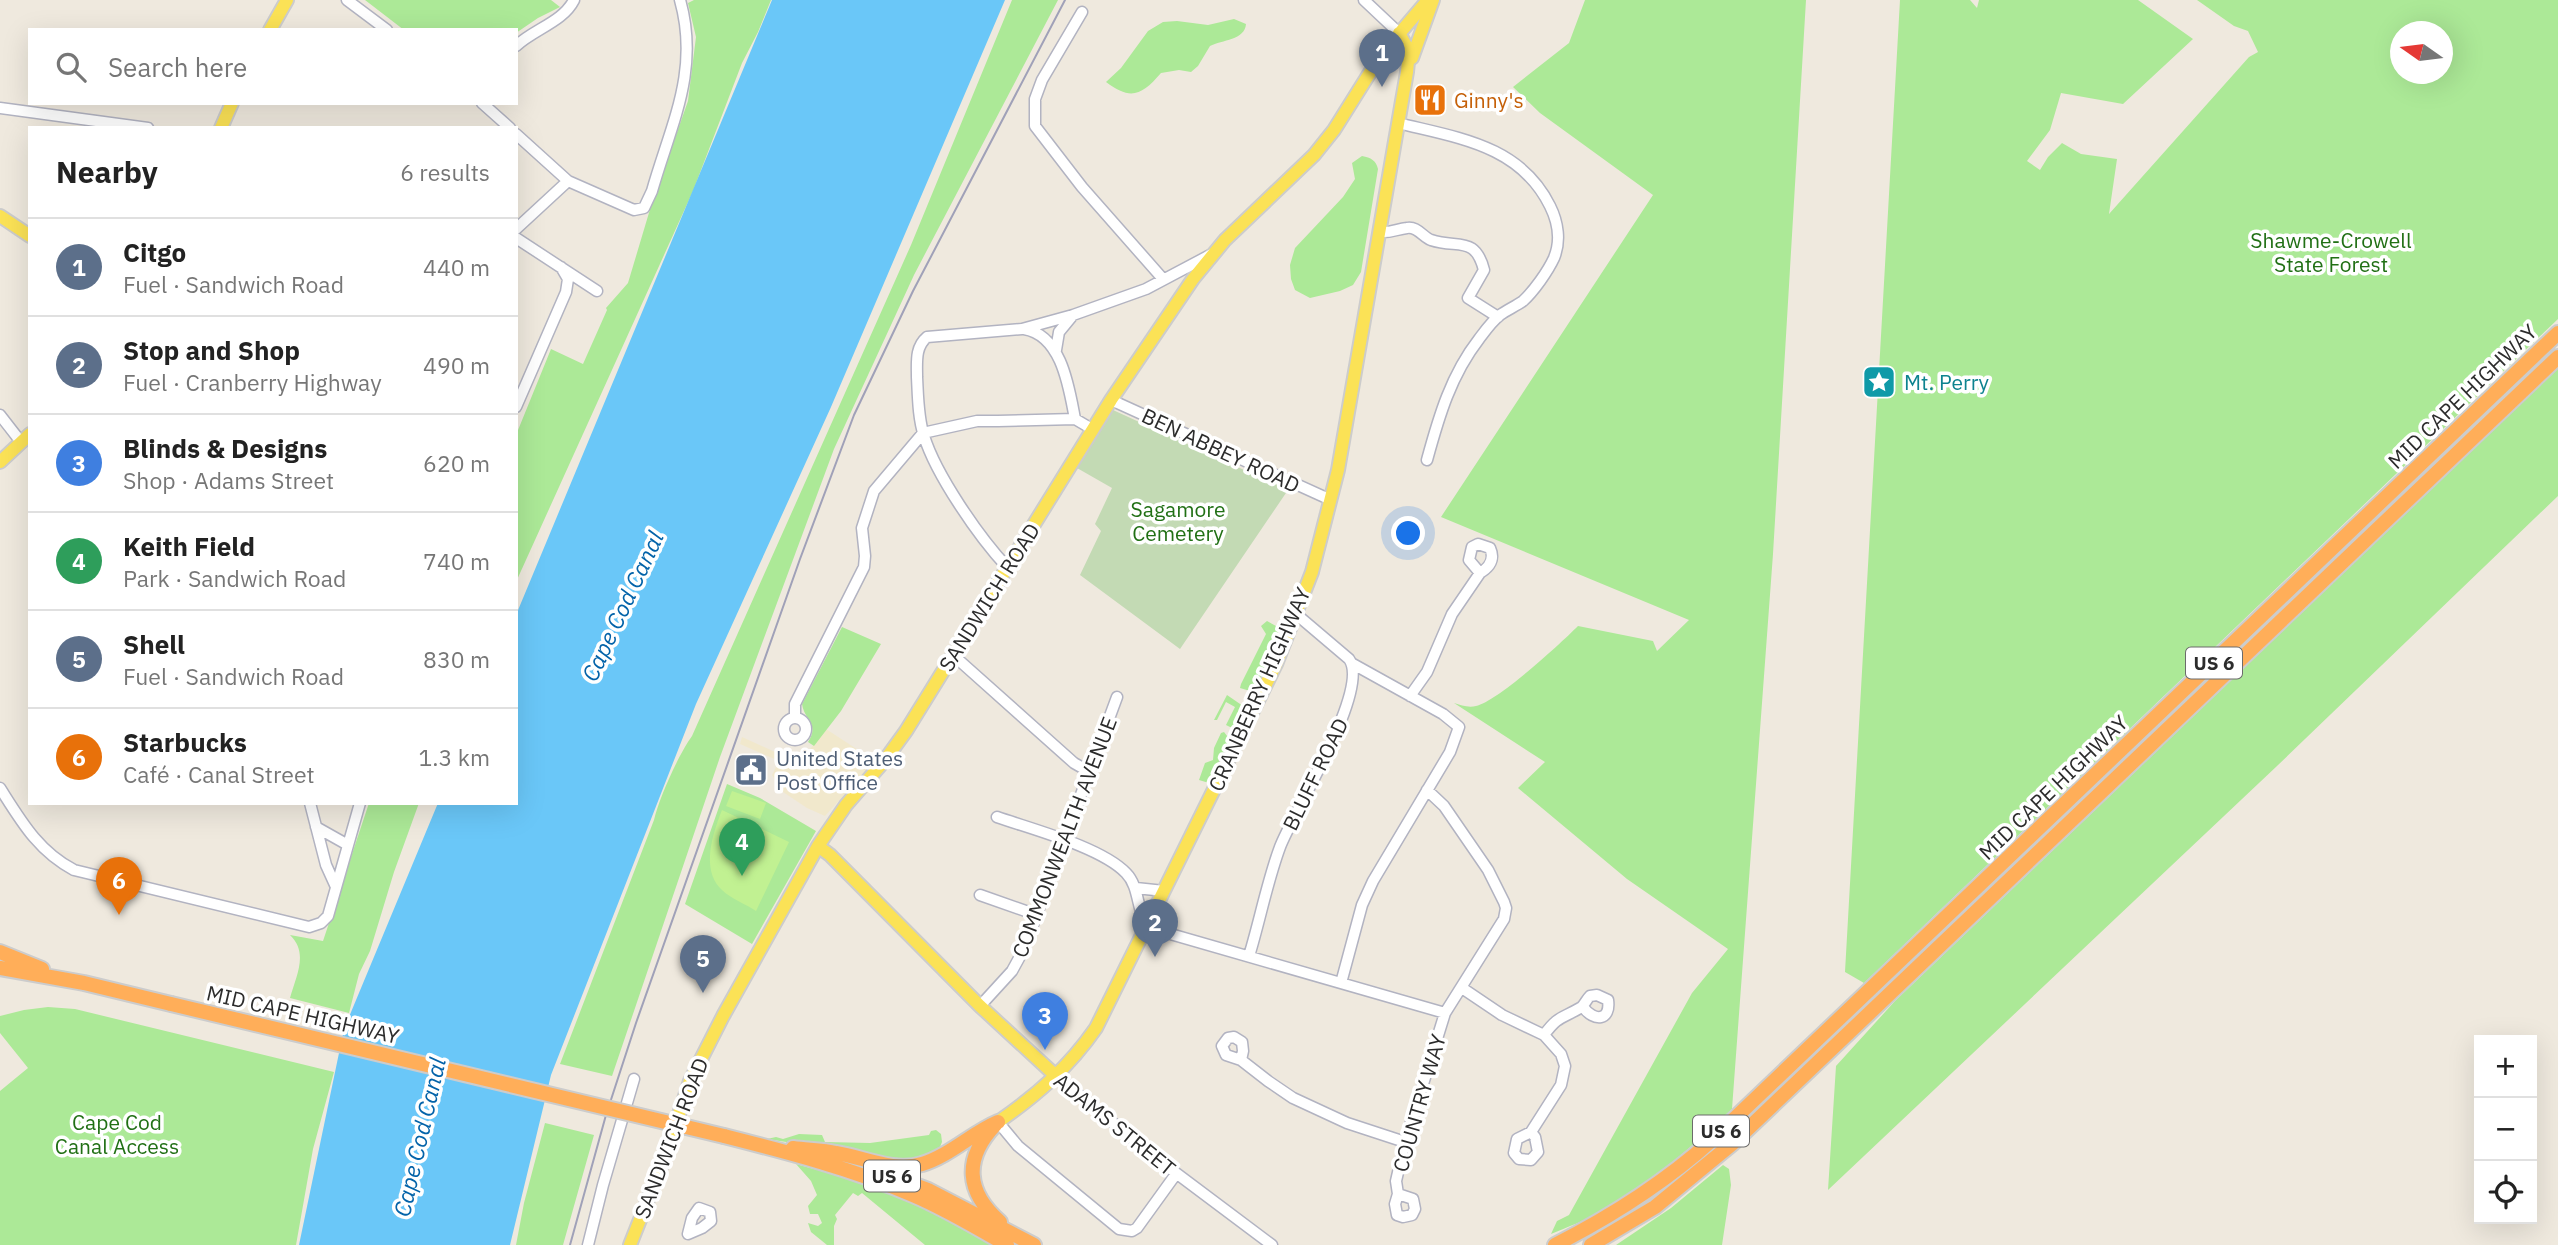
<!DOCTYPE html>
<html lang="en">
<head>
<meta charset="utf-8">
<style>
	body { margin:0; font-family:"IBM Plex Sans",sans-serif; background:#f2f2f2; color:#222 }
	.controls { position:absolute; right:21px; bottom:21px; display:grid; overflow:hidden; border-radius:0px; box-shadow:0 7px 28px #0002 }
	.controls button { width:63px; height:63px; display:grid; place-items:center; padding:0; border:0; border-bottom:2px solid #e0e0e0; background:#fff; color:#222; font:35px sans-serif }
	.compass { position:absolute; left:2390px; top:21px; width:63px; height:63px; border-radius:50%; background:#fff; box-shadow:0 7px 28px #0002; rotate:284deg }
	.you { position:absolute; left:1409px; top:534px; width:24px; height:24px; margin:-18px; border:5px solid #fff; border-radius:50%; background:#1a73e8; box-shadow:0 0 0 10px #1a73e833 }
	.badge { display:grid; place-items:center; width:46px; height:46px; border-radius:50%; background:#2563eb; color:#fff; font-size:23px; font-weight:700 }
	.pin { position:absolute; translate:-50% -58px; filter:drop-shadow(0 2px 4px #0008) }
	.pin::after { content:''; position:absolute; top:37px; width:24px; height:21px; background:inherit; clip-path:polygon(0 0,100% 0,50% 100%) }
	.list { margin:0; padding:0; list-style:none }
	h2 { display:flex; justify-content:space-between; align-items:center; height:91px; margin:0; padding:0 28px; font-size:30px }
	h2 small { font-size:23px; font-weight:400; color:#767676 }
	.list li { display:grid; grid-template-columns:46px 1fr auto; gap:21px; align-items:center; box-sizing:border-box; height:98px; padding:0 28px; border-top:2px solid #e0e0e0 }
	.list b { display:block; font-size:26px; white-space:nowrap }
	.list p { margin:0; font-size:23px; white-space:nowrap; color:#767676 }
	.list em { font-size:23px; font-style:normal; color:#767676 }
	.icon { flex:none; width:38px; height:38px; fill:none; stroke:currentColor; stroke-width:2; stroke-linecap:round; stroke-linejoin:round }
	.map { position:relative; flex:none; width:2558px; height:1245px; overflow:hidden }
	.search { position:absolute; background:#fff; box-shadow:0 7px 28px #0002; left:28px; top:28px; width:490px; height:77px; display:flex; align-items:center; gap:18px; box-sizing:border-box; padding:0 24px; border-radius:0px; color:#767676; font-size:26px }
	.panel { position:absolute; background:#fff; box-shadow:0 7px 28px #0002; left:28px; top:126px; width:490px; height:679px; border-radius:0px }
	.map>svg:first-child { display:block }
	.education { fill:#f1e8cc }
	.green { fill:#ace997; fill-rule:evenodd }
	.cemetery { fill:#c3dab4 }
	.pitch { fill:#c1f192 }
	.water { fill:#6ac7f8 }
	.lines { fill:none; stroke-linecap:round; stroke-linejoin:round }
	.minor-casing { stroke:#b2b3c1; stroke-width:13 }
	.major-casing { stroke:#ccc; stroke-width:16 }
	.highway-casing { stroke:#ccc; stroke-width:18 }
	.minor { stroke:#fff; stroke-width:10 }
	.major { stroke:#fbe256; stroke-width:12 }
	.highway { stroke:#ffae59; stroke-width:14 }
	.rail { stroke:#a0a1b8; stroke-width:2 }
	.highway-bridge-casing { stroke:#ccc; stroke-width:18; stroke-linecap:butt }
	.highway-bridge { stroke:#ffae59; stroke-width:14 }
	.labels { text-anchor:middle; dominant-baseline:central; stroke-width:7; stroke-linejoin:round; paint-order:stroke }
	.shield { fill:#fff; stroke:#6b6b6b; stroke-width:2 }
	.shield-label { font-size:19px; font-weight:bold; fill:#2c2c2c }
	.food-label { font-size:21px; fill:#c56008; stroke:#fff; text-anchor:start }
	.park-label { font-size:21px; fill:#217015; stroke:#fff }
	.culture-label { font-size:21px; fill:#0d838f; stroke:#fff; text-anchor:start }
	.street-label { font-size:21px; fill:#2c2c2c; stroke:#fff }
	.service-label { font-size:21px; fill:#4e5e75; stroke:#fff; text-anchor:start }
	.water-label { font-size:23px; font-style:italic; fill:#0363a9; stroke:#fff }
</style>
</head>
<body>
<div class="map">
<svg width="2558" height="1245" viewBox="0 0 2558 1245">
	<rect width="100%" height="100%" fill="#efe9de"/>
	<path class="education" d="M826,729L875,761L825,816L807,808L783,792L772,775L779,761L740,744L742,737L799,763Z"/>
	<path class="green" d="M365,0H551L560,7L538,18L516,33V30H404Z
		M694,0H771L758,32L742,63L693,191L516,582V435L551,349L583,364L607,310L606,308L628,283L651,206L688,101L696,37L688,3Z
		M1012,0H1058L914,275L834,449L720,757L612,1076L560,1064L654,820C659,798 679,754 692,736L911,245Z
		M1585,0H1806L1773,554L1732,1109C1691,1147 1650,1185 1601,1212C1585,1221 1567,1227 1551,1234L1557,1221L1569,1215L1692,993L1728,949L1627,879L1518,788L1545,762L1454,703C1461,705 1468,708 1476,706C1498,701 1560,644 1578,626L1653,641L1657,651L1689,620L1441,517L1653,195L1540,113L1513,87L1569,43Z
		M1900,0H1970L1977,8L1979,0H2138L2193,39L2123,104L2061,93L2050,130L2027,161L2040,170L2048,157L2062,143L2081,154L2117,159L2109,214L2249,57L2258,52L2248,31L2234,26L2197,0H2558V319L1864,983L1845,972ZM2400,32H2442V74H2400Z
		M1234,19L1246,24C1245,40 1222,40 1210,46L1198,66L1191,72L1179,70L1161,73C1142,95 1131,101 1106,82L1121,68L1148,31L1163,22L1177,21L1208,25Z
		M1362,156C1371,158 1376,160 1378,169L1361,272L1353,285L1340,291L1310,298L1295,290L1291,279L1290,265L1295,248L1343,197L1355,179L1352,163Z
		M2558,368V496L2277,766L1828,1190L1836,1066L1895,1001Z
		M1267,621L1276,626L1279,636L1257,685L1250,691L1240,688L1241,684L1266,634L1261,626Z
		M842,627L881,644L841,711L814,746L808,742C820,724 804,720 802,704Z
		M1227,695L1243,706V714L1237,727H1230L1226,725L1235,707L1226,702L1217,720H1214Z
		M1224,732L1231,741L1209,783L1199,780L1205,763L1213,760L1214,748L1221,733Z
		M727,784L760,798L816,831L752,944L685,904Z
		M369,803H419L394,872L370,951L359,974L349,1013L290,998C296,976 309,953 290,935L323,941Z
		M48,1007L75,1009L334,1072L313,1149L296,1245H0V1091L28,1068L0,1033V1016L24,1010Z
		M545,1123L594,1135L563,1245H516L524,1203Z
		M936,1130L941,1134L942,1142L938,1152L913,1162L767,1139L776,1137L783,1139L799,1134L822,1135L825,1142L870,1143L929,1135L931,1131Z
		M796,1164L882,1188L949,1219L996,1245H925L862,1193L858,1196L853,1193L835,1215L837,1219L834,1226V1245H827L811,1232L808,1223L818,1226L822,1223L818,1214H810L808,1206L817,1195L811,1181Z
		M1723,1165L1729,1169L1731,1185L1722,1245H1616L1671,1208Z"/>
	<path class="cemetery" d="M1113,410L1288,490L1180,649L1080,575L1101,531L1095,524L1112,488L1077,468Z"/>
	<path class="pitch" d="M732,791L766,803L760,819L726,806Z
		M722,810L789,842L756,911C746,904 731,899 722,890C700,870 713,833 722,810Z"/>
	<path class="water" d="M772,0H1005L831,407L696,704L551,1075L510,1245H299L344,1029L438,803H516V615Z"/>
	<g class="lines">
		<defs>
			<path id="minor" d="M347,0L387,30
				M1364,0L1399,33
				M1082,12L1042,80L1035,99V126L1082,187L1163,279
				M516,46C534,29 563,22 574,0
				M482,103L510,128
				M0,108L148,128
				M1398,123C1458,138 1520,145 1550,206C1558,222 1561,241 1554,258C1548,271 1534,291 1523,301C1516,306 1507,310 1500,315C1492,321 1485,331 1479,339C1451,375 1439,416 1427,460
				M516,134L568,181L634,210L644,208L652,191C671,124 700,71 680,0
				M516,229L568,181
				M1380,232C1391,233 1397,229 1407,228C1417,226 1423,237 1431,240C1458,249 1475,235 1484,270L1468,298L1498,317
				M516,238L597,291
				M1024,329C1062,335 1069,388 1075,419
				M1056,350L1059,332L1073,315
				M1111,400L1331,500
				M516,407L566,292L568,279L561,267
				M0,415L21,442
				M1007,567C979,537 936,475 924,436C918,418 918,396 917,377C917,362 915,347 927,337L1022,329L1073,315L1146,289L1212,254
				M953,655L1074,763L1088,771
				M1410,696L1427,672L1452,614L1480,573L1469,560L1472,547L1478,544L1490,548C1495,559 1490,567 1480,573
				M784 729a11 11 0 1 1 22 0a11 11 0 1 1-22 0Z
				M795,718V704L864,567L865,556L862,528L874,491L923,433L977,421H998L1075,419L1092,429
				M0,788C21,821 38,851 74,870L309,927L321,923L328,916L360,803
				M310,803L326,865L336,887
				M997,817C1031,829 1101,847 1126,873C1142,889 1135,919 1153,929L1445,1013L1504,919L1506,908L1504,902L1488,870L1444,806L1427,790
				M316,827L348,845
				M1136,888L1164,891
				M980,895L1037,915
				M1249,956C1260,920 1267,882 1280,847C1293,812 1371,689 1349,659L1296,614
				M1341,983L1362,905L1373,881L1450,752L1459,727L1443,714L1353,664
				M1462,988L1502,1015L1544,1035L1561,1054L1565,1066L1561,1085L1531,1132L1517,1139L1514,1153L1519,1159L1531,1160L1538,1152L1535,1137L1531,1132
				M980,1006L1012,971L1024,949L1117,697
				M1544,1035C1558,1016 1561,1019 1580,1008C1584,1006 1586,1000 1590,996L1597,995L1608,1000C1611,1021 1594,1022 1583,1007
				M1241,1060L1243,1051L1242,1042L1234,1037L1228,1038L1222,1046L1226,1055L1241,1060L1268,1081L1293,1098L1347,1123L1405,1142
				M1056,1076L1156,1158L1272,1245
				M998,1122L1018,1146L1119,1229L1132,1231L1137,1228L1176,1174
				M1398,1194L1396,1181L1405,1142L1445,1013
				M1398,1194L1413,1199L1415,1209L1412,1215L1403,1217L1397,1215L1395,1204Z
				M699,1208L710,1212L711,1221L702,1228L688,1234L692,1218Z
				M588,1245L603,1185L634,1079"/>
			<path id="major" d="M270,30L287,0
				M1412,58L1433,0
				M221,128L232,103
				M0,216L30,236
				M0,462L30,434
				M818,846L830,855L980,1006L1056,1076
				M998,1122C1037,1095 1069,1067 1096,1028L1276,664L1312,572L1338,470L1407,72L1409,51L1399,33
				M630,1245L664,1159L690,1081L723,1016L818,846L846,805L885,760L906,731L1111,400L1193,279L1225,240L1314,155L1334,130L1381,55L1428,0"/>
			<path id="highway" d="M0,952L42,969
				M0,968L84,983L171,1004
				M995,1125C963,1159 966,1192 1000,1222
				M724,1136C787,1152 853,1169 913,1195C946,1209 976,1227 1007,1245
				M793,1148C807,1150 822,1150 836,1153C863,1157 894,1173 922,1164C949,1156 972,1133 998,1122
				M878,1171L928,1190L1034,1245
				M1555,1245C1612,1216 1664,1183 1712,1140L2558,333
				M1591,1245L1655,1207L1733,1143L2558,357"/>
		</defs>
		<use href="#minor" class="minor-casing"/>
		<use href="#major" class="major-casing"/>
		<use href="#highway" class="highway-casing"/>
		<use href="#minor" class="minor"/>
		<use href="#major" class="major"/>
		<use href="#highway" class="highway"/>
		<path class="rail" d="M570,1245L606,1115L636,1023L800,559L854,415L913,291L1065,0"/>
		<defs>
			<path id="highway-bridge" d="M171,1004L724,1136"/>
		</defs>
		<use href="#highway-bridge" class="highway-bridge-casing"/>
		<use href="#highway-bridge" class="highway-bridge"/>
	</g>
	<defs>
		<symbol id="restaurant-square" viewBox="-11 -11 22 22"><rect x="-9" y="-9" width="18" height="18" rx="4" fill="#e8710a" stroke="#fff"/><path d="M-5-6h1v4h1v-4h1v4h1v-4h1v5L-1.5 .5V6h-2V.5L-5-1ZM5-6V6H3V1.5H1.5Q1.5-4 5-6Z" fill="#fff"/></symbol>
		<symbol id="sight-square" viewBox="-11 -11 22 22"><rect x="-9" y="-9" width="18" height="18" rx="4" fill="#0f9aa8" stroke="#fff"/><path d="M0-6L1.8-2.2L6-1.7L2.9 1.2L3.7 5.4L0 3.3L-3.7 5.4L-2.9 1.2L-6-1.7L-1.8-2.2Z" fill="#fff"/></symbol>
		<symbol id="civic-square" viewBox="-11 -11 22 22"><rect x="-9" y="-9" width="18" height="18" rx="4" fill="#5c6f8a" stroke="#fff"/><path d="M-.6-6.5H3V-4.5H.6V-3L4-1V1h2V6H-6V1h2V-1L-.6-3ZM-1.2 2.5V6h2.4V2.5Z" fill="#fff"/></symbol>
	</defs>
	<g fill-rule="evenodd">
		<use href="#restaurant-square" x="1411" y="81" width="38" height="38"/>
		<use href="#sight-square" x="1860" y="363" width="38" height="38"/>
		<use href="#civic-square" x="732" y="751" width="38" height="38"/>
	</g>
	<g class="labels">
		<g class="shield">
			<rect x="2186" y="647.5" width="56" height="31" rx="5"/>
			<rect x="1693" y="1115.5" width="56" height="31" rx="5"/>
			<rect x="864" y="1160.5" width="56" height="31" rx="5"/>
		</g>
		<g class="shield-label">
			<text x="2214" y="663">US 6</text>
			<text x="1721" y="1131">US 6</text>
			<text x="892" y="1176">US 6</text>
		</g>
		<g class="food-label">
			<text x="1454" y="100">Ginny's</text>
		</g>
		<g class="park-label">
			<text x="2331" y="240">Shawme-Crowell<tspan x="2331" dy="24">State Forest</tspan></text>
			<text x="1178" y="509">Sagamore<tspan x="1178" dy="24">Cemetery</tspan></text>
			<text x="117" y="1122">Cape Cod<tspan x="117" dy="24">Canal Access</tspan></text>
		</g>
		<g class="culture-label">
			<text x="1904" y="382">Mt. Perry</text>
		</g>
		<g class="street-label">
			<text transform="translate(2462 396) rotate(-44)">MID CAPE HIGHWAY</text>
			<text transform="translate(1221 450) rotate(25)">BEN ABBEY ROAD</text>
			<text transform="translate(989 597) rotate(-58)">SANDWICH ROAD</text>
			<text transform="translate(1259 689) rotate(-66)">CRANBERRY HIGHWAY</text>
			<text transform="translate(1315 774) rotate(-64)">BLUFF ROAD</text>
			<text transform="translate(2053 787) rotate(-44)">MID CAPE HIGHWAY</text>
			<text transform="translate(1064 837) rotate(-69)">COMMONWEALTH AVENUE</text>
			<text transform="translate(303 1014) rotate(13)">MID CAPE HIGHWAY</text>
			<text transform="translate(1419 1103) rotate(-74)">COUNTRY WAY</text>
			<text transform="translate(1115 1124) rotate(39)">ADAMS STREET</text>
			<text transform="translate(671 1138) rotate(-69)">SANDWICH ROAD</text>
		</g>
		<g class="service-label">
			<text x="776" y="758">United States<tspan x="776" dy="24">Post Office</tspan></text>
		</g>
		<g class="water-label">
			<text transform="translate(622 606) rotate(-65)">Cape Cod Canal</text>
			<text transform="translate(419 1137) rotate(-77)">Cape Cod Canal</text>
		</g>
	</g>
</svg>
<div class="controls">
<button>+</button>
<button>−</button>
<button><svg class="icon" aria-label="locate" viewBox="0 0 24 24"><circle cx="12" cy="12" r="6"/><path d="M12 2v4M12 18v4M2 12h4M18 12h4"/></svg></button>
</div>
<svg class="compass" viewBox="-18 -18 36 36"><path d="M0-13l5 13h-10z" fill="#e53935"/><path d="M0 13l5-13h-10z" fill="#767676"/></svg>
<div class="you"></div>
<div class="pin badge" style="left:1382px;top:87px;background:#5c6f8a">1</div>
<div class="pin badge" style="left:1155px;top:957px;background:#5c6f8a">2</div>
<div class="pin badge" style="left:1045px;top:1050px;background:#3f7fe0">3</div>
<div class="pin badge" style="left:742px;top:876px;background:#2e9e5b">4</div>
<div class="pin badge" style="left:703px;top:993px;background:#5c6f8a">5</div>
<div class="pin badge" style="left:119px;top:915px;background:#e8710a">6</div>
<div class="search"><svg class="icon" aria-label="search" viewBox="0 0 24 24"><circle cx="10" cy="10" r="6"/><path d="M15 15l6 6"/></svg>Search here</div>
<section class="panel">
<h2>Nearby<small>6 results</small></h2>
<ul class="list">
<li><span class="badge" style="background:#5c6f8a">1</span><div><b>Citgo</b><p>Fuel · Sandwich Road</p></div><em>440 m</em></li>
<li><span class="badge" style="background:#5c6f8a">2</span><div><b>Stop and Shop</b><p>Fuel · Cranberry Highway</p></div><em>490 m</em></li>
<li><span class="badge" style="background:#3f7fe0">3</span><div><b>Blinds &amp; Designs</b><p>Shop · Adams Street</p></div><em>620 m</em></li>
<li><span class="badge" style="background:#2e9e5b">4</span><div><b>Keith Field</b><p>Park · Sandwich Road</p></div><em>740 m</em></li>
<li><span class="badge" style="background:#5c6f8a">5</span><div><b>Shell</b><p>Fuel · Sandwich Road</p></div><em>830 m</em></li>
<li><span class="badge" style="background:#e8710a">6</span><div><b>Starbucks</b><p>Café · Canal Street</p></div><em>1.3 km</em></li>
</ul>
</section>
</div>
</body>
</html>
